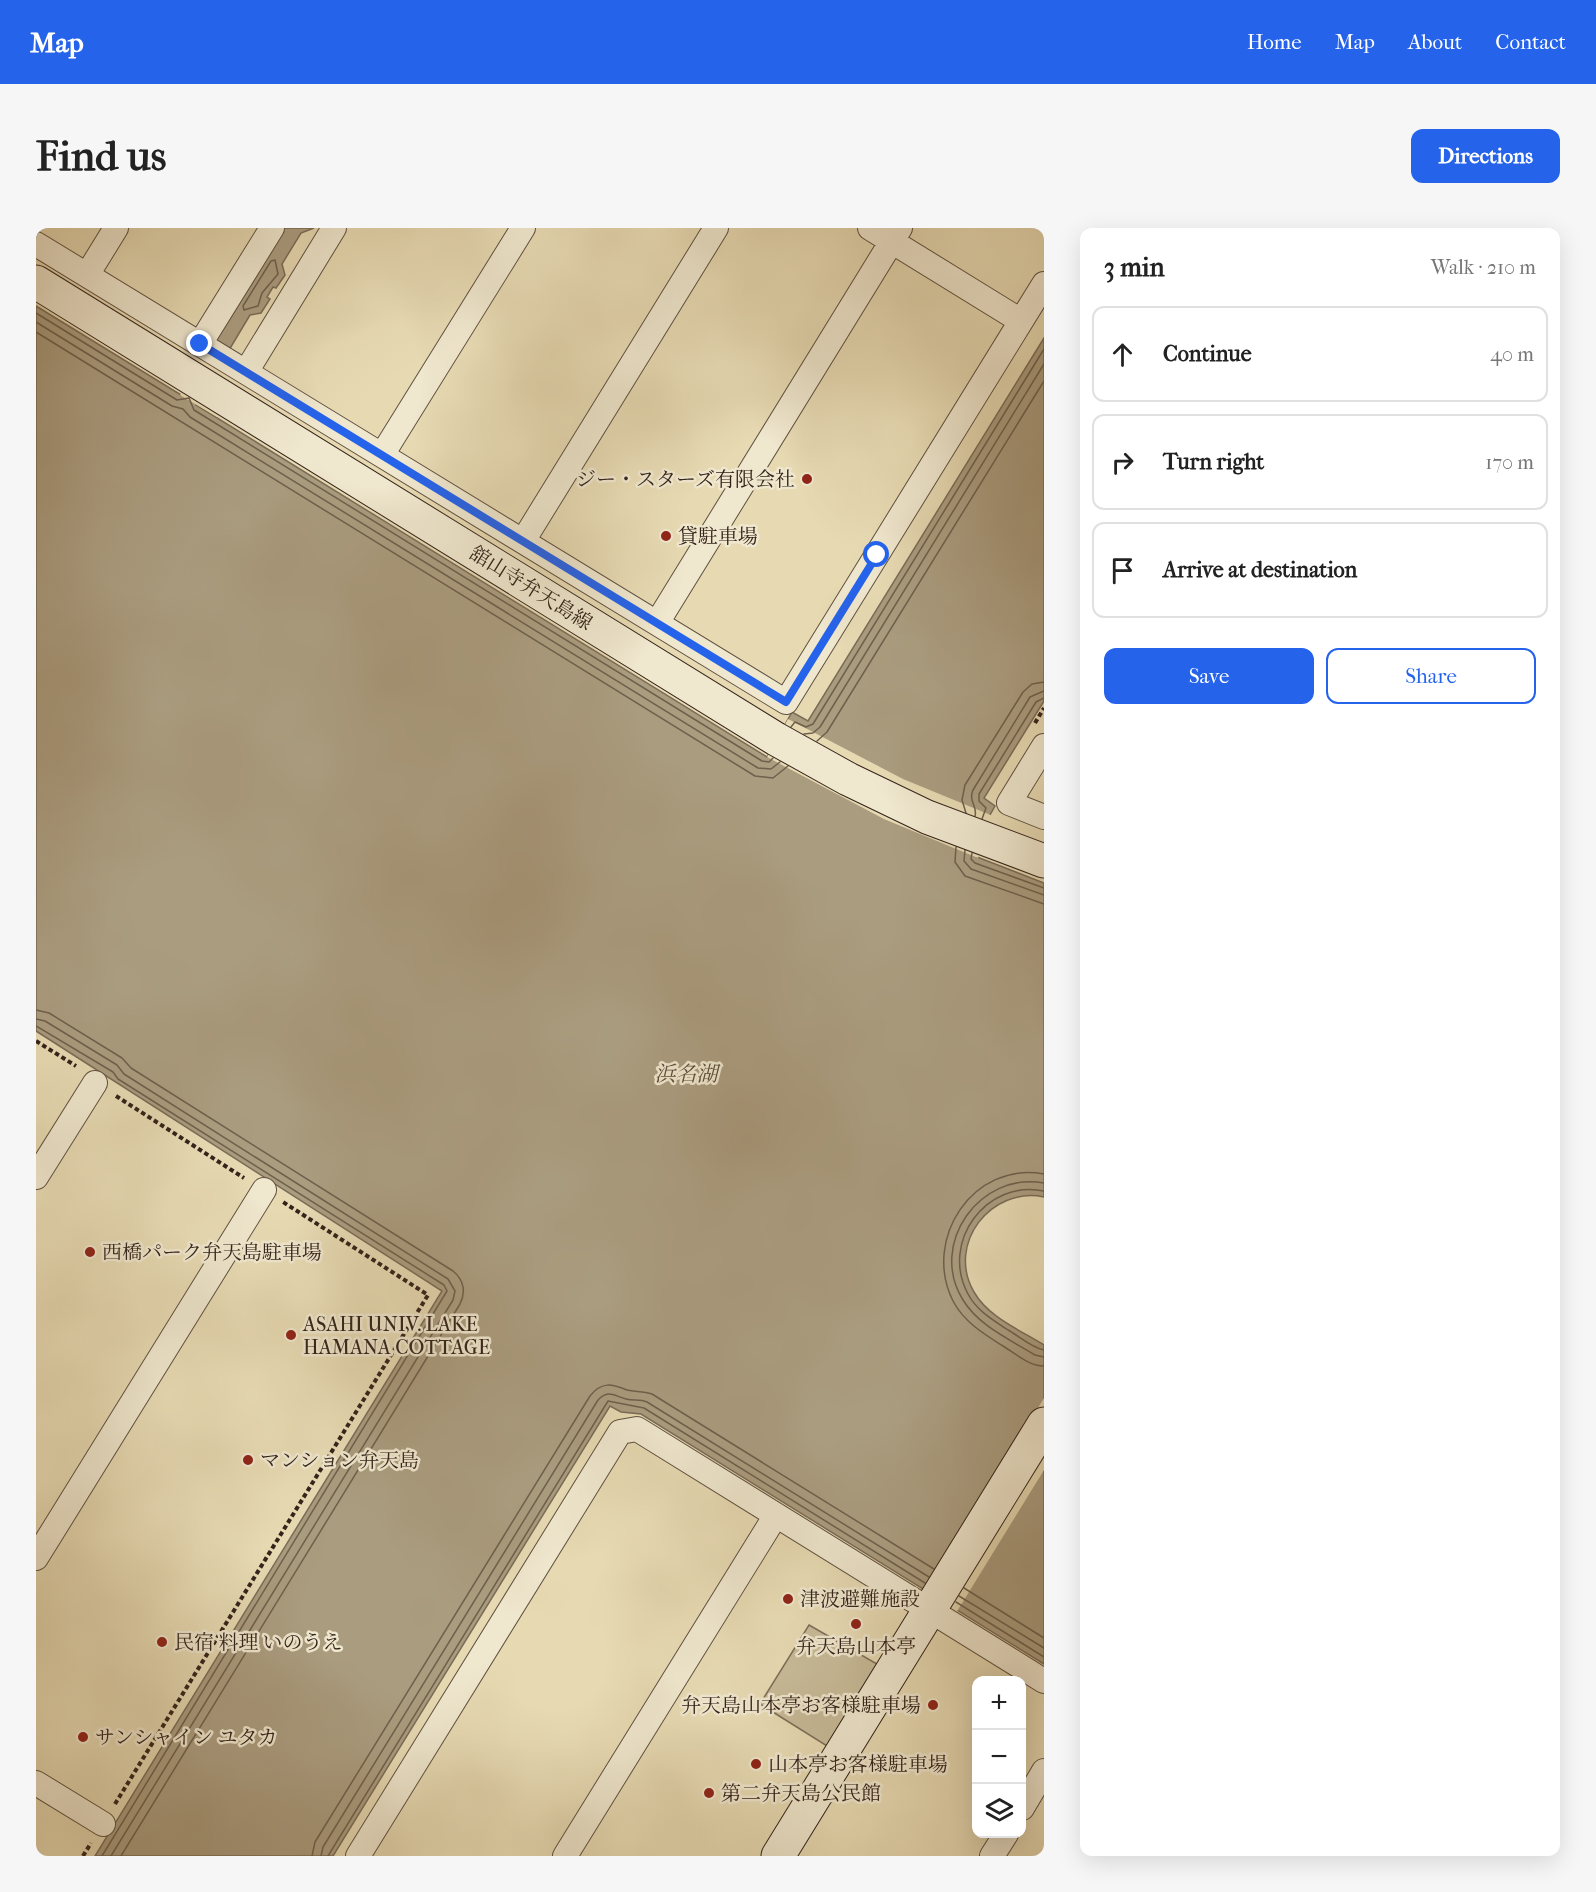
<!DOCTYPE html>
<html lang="en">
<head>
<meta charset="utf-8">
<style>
	body { margin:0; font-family:"IM FELL French Canon","Noto Serif JP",serif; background:#f6f6f6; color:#222 }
	.controls { position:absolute; right:18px; bottom:18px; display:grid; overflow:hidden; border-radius:12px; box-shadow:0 6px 24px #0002 }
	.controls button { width:54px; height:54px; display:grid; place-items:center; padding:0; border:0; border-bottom:2px solid #e0e0e0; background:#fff; color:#222; font:30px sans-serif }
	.stop { position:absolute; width:18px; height:18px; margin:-14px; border:4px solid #2563eb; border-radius:50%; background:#fff }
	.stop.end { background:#2563eb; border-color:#fff; box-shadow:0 2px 6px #0008 }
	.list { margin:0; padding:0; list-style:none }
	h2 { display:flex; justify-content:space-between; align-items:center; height:78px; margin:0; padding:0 24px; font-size:26px }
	h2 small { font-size:20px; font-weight:400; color:#767676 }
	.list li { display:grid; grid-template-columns:39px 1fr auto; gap:18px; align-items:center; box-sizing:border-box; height:96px; margin:0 12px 12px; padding:0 12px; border:2px solid #e0e0e0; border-radius:12px }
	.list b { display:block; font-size:22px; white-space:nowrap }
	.list em { font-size:20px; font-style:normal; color:#767676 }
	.actions { display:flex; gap:12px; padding:18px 24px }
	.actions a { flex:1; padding:14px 0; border:2px solid #2563eb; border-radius:12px; text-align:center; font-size:21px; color:#2563eb }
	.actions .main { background:#2563eb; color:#fff }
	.icon { flex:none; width:33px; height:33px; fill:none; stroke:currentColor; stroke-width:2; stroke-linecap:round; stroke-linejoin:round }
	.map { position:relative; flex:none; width:1008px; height:1628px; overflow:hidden; border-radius:12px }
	header { display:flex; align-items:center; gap:36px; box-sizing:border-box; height:84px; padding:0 30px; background:#2563eb; color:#fff }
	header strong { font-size:28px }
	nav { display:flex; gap:33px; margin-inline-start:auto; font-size:21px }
	.intro { display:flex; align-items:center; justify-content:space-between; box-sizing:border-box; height:144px; padding:0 36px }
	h1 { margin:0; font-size:42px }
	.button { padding:15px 27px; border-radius:12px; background:#2563eb; color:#fff; font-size:21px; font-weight:700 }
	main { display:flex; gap:36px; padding:0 36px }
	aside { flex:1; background:#fff; border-radius:12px; box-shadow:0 6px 24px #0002 }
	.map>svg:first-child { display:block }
	.green { fill:#c8bb99; stroke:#7e6f5a; stroke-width:1.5 }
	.water { fill:#aa9c7f; stroke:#7a6c57; stroke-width:1.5 }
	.pier { fill:#e7dab3 }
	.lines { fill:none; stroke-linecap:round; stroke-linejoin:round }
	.shore { stroke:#6e604c; stroke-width:1.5 }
	.street-casing { stroke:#605140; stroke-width:26 }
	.secondary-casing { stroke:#33231a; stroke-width:35 }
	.path { stroke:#33231a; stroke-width:4; stroke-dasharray:4.5 3; stroke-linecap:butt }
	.street { stroke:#efe7ce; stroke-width:24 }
	.secondary { stroke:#efe7ce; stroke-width:33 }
	.route { stroke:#2563eb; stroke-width:8 }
	.poi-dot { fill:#8f2418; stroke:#efe7ce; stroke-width:2 }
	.labels { text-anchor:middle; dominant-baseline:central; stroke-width:5; stroke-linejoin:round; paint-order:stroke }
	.poi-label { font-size:20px; fill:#33231a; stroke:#efe7ce; text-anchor:start }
	.street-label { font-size:20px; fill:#33231a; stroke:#efe7ce }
	.water-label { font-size:21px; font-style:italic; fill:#5d4d3d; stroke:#efe7ce }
</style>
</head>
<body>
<header>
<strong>Map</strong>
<nav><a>Home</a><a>Map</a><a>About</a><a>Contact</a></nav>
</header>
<div class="intro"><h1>Find us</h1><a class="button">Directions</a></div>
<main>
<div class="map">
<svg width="1008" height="1628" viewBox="0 0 1008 1628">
	<rect width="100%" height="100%" fill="#e7dab3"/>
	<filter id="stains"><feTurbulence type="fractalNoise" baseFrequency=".00333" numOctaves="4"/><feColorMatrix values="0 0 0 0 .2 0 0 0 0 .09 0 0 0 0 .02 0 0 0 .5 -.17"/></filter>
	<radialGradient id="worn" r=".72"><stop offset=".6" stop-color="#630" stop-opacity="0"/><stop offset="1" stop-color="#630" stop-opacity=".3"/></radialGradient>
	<path class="green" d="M773,1397L841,1436L791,1518L724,1476Z"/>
	<path class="water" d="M248,0H278L265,5L246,36L249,47L240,60L237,59L231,69L234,71L225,85L214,87L160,177L731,529L756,484L772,493L1008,110V473L948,570L959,578L954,587L941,629L1008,655V969C955,958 910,1016 938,1064C952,1089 984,1102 1008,1117V1436L605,1186L585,1184L574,1178L297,1628H59L406,1063L0,803V78L145,167Z"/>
	<path class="pier" d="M167,129L185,140L164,175L182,186L181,189L144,167Z
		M752,491L867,551L957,588L942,630L848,591L731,529Z
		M1008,1170V1242L920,1385L888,1365Z"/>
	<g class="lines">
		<path class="shore" d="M239,32L242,46L226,65L222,78L208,82L207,78L235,33Z
			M0,85L141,172L153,170L158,182L726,533L733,534L737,530
			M0,94L136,178L147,181L154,189L722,540L735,541L744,534
			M0,104L719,548L737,550L752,538
			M755,499L759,494L770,499L777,496L1008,121
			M768,506L777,505L784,499L1008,136
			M781,513L791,504L1008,153
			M930,585L926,572L929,557L987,464L996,456L1008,454
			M939,588C942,579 932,573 937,562L994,469L1008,463
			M946,591L950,580L943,573V566L1000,474L1008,470
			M920,619L919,634L929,648L1008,676
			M929,622L928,633L935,641L1008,667
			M936,625L935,631L939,635L1008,660
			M0,782L13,785L86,830L95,840L417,1043C428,1052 430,1064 424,1076L85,1628
			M0,791L9,793L81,837L88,846L412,1051L419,1063L417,1072L75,1628
			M0,798L77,844L82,851L408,1057L411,1063L66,1628
			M1008,946C937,933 886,1011 917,1073C928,1094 948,1106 967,1118C980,1126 993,1138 1008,1138
			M1008,955C944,943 892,1016 927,1072C943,1098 973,1111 999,1127L1008,1129
			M1008,963C950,951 904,1014 932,1066C941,1083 957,1092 972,1102C983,1108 996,1120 1008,1122
			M928,1360L1008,1410
			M923,1368L1008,1420
			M920,1374L1008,1429
			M276,1628L279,1614L554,1168C566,1153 576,1156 591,1162C599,1164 607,1163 616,1166L898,1341
			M285,1628L287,1619L562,1172C573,1161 578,1168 590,1171C597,1173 604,1171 611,1174L893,1349
			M292,1628L572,1173L608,1180L889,1355"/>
		<defs>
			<path id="street" d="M834,0L985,93
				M0,16L750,474L1008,56
				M51,47L80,0
				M164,116L236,0
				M210,144L298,0
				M346,227L487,0
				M487,313L680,0
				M621,395L864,0
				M1008,518L973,575L1008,589
				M0,949L59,855
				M0,1330L228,962
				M0,1555L67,1596
				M986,1580L1008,1543
				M322,1628L584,1204L601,1201L1008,1453
				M529,1628L740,1287
				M956,1628L970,1606"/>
			<path id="secondary" d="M0,54L740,511L812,551L891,589L1008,633
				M742,1628L1008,1196"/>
		</defs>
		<use href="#street" class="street-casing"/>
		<use href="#secondary" class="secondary-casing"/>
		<path class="path" d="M999,495L1008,480
			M0,813L40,838
			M80,868L208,950
			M79,1576L392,1067L247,974
			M47,1628L55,1615"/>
		<use href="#street" class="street"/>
		<use href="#secondary" class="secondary"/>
	</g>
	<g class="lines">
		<path class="route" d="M164,116L750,474L841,327"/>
	</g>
	<g class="poi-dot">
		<circle cx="771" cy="251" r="6"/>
		<circle cx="630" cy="308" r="6"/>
		<circle cx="54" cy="1024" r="6"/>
		<circle cx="255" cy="1107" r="6"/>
		<circle cx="212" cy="1232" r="6"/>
		<circle cx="752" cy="1371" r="6"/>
		<circle cx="820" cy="1396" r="6"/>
		<circle cx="126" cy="1414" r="6"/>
		<circle cx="897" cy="1477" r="6"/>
		<circle cx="47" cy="1509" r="6"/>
		<circle cx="720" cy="1536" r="6"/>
		<circle cx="673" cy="1565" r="6"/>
	</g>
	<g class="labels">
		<g class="poi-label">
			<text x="759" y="251" text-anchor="end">ジー・スターズ有限会社</text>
			<text x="642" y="308">貸駐車場</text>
			<text x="66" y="1024">西橋パーク弁天島駐車場</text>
			<text x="267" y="1096">ASAHI UNIV. LAKE<tspan x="267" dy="23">HAMANA COTTAGE</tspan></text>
			<text x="224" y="1232">マンション弁天島</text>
			<text x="764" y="1371">津波避難施設</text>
			<text x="138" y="1414">民宿 料理 いのうえ</text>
			<text x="820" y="1418" text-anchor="middle">弁天島山本亭</text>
			<text x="885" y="1477" text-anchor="end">弁天島山本亭お客様駐車場</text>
			<text x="59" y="1509">サンシャイン ユタカ</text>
			<text x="732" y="1536">山本亭お客様駐車場</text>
			<text x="685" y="1565">第二弁天島公民館</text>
		</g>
		<g class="street-label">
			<text transform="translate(495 360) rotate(32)">舘山寺弁天島線</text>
		</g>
		<g class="water-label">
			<text x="650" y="846">浜名湖</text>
		</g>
	</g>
	<rect width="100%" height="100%" filter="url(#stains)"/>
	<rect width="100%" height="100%" fill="url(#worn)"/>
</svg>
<div class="controls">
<button>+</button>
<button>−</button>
<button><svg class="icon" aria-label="layers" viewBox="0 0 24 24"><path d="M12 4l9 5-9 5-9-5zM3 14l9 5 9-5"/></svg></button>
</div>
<div class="stop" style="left:841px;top:327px"></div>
<div class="stop end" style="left:164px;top:116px"></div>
</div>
<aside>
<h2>3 min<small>Walk · 210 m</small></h2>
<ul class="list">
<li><svg class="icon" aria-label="ahead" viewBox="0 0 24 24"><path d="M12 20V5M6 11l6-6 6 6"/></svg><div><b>Continue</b></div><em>40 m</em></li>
<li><svg class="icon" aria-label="right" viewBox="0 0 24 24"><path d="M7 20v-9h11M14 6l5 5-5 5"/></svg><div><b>Turn right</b></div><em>170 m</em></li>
<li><svg class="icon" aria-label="arrive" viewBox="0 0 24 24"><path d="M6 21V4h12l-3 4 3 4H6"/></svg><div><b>Arrive at destination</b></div></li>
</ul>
<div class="actions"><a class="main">Save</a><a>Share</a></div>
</aside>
</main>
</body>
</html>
